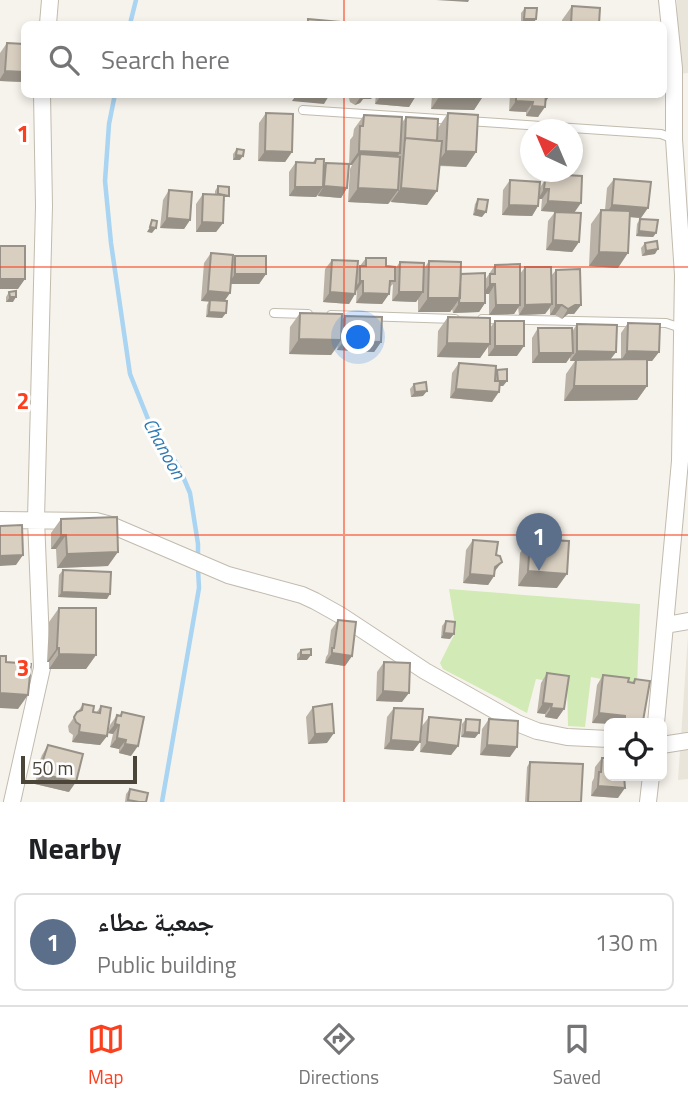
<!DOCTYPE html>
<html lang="en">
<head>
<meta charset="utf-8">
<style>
	body { margin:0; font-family:"Titillium Web","Noto Naskh Arabic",sans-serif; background:#f2f2f2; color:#202124 }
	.controls { position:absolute; right:21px; bottom:21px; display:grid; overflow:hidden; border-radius:10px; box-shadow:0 4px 10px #0003 }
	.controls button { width:63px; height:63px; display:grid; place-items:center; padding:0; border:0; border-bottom:2px solid #e0e0e0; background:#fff; color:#202124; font:35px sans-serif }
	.compass { position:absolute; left:520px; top:119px; width:63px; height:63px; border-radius:50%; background:#fff; box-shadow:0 4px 10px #0003; rotate:316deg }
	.scale { position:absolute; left:21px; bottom:18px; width:116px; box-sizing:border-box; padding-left:7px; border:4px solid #4b4439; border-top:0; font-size:19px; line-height:24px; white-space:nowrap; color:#4b4439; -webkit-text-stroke:5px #fff; paint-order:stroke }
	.you { position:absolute; left:359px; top:338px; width:24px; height:24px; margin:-18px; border:5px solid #fff; border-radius:50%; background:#1a73e8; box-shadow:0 0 0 10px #1a73e833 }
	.badge { display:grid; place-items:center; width:46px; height:46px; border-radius:50%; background:#fc3f1d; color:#fff; font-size:23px; font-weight:700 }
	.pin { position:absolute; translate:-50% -58px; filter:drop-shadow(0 2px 4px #0008) }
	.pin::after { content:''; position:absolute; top:37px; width:24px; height:21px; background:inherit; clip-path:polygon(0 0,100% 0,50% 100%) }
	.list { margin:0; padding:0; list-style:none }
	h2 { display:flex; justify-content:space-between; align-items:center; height:91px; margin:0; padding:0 28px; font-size:30px }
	h2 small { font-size:23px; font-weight:400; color:#757577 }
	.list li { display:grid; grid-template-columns:46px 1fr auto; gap:21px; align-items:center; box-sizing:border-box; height:98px; margin:0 14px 14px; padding:0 14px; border:2px solid #e0e0e0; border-radius:10px }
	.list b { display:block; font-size:26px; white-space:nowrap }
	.list p { margin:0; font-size:23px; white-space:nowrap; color:#757577 }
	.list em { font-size:23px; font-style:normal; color:#757577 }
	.icon { flex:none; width:38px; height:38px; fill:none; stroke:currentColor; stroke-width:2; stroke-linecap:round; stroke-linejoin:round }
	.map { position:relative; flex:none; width:688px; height:802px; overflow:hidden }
	.search { position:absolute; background:#fff; box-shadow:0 4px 10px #0003; left:21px; right:21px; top:21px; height:77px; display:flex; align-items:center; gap:18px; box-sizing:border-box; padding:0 24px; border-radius:10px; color:#757577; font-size:26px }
	.sheet { height:203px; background:#fff }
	nav { display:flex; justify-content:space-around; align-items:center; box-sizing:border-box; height:98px; border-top:2px solid #e0e0e0; background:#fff; font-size:19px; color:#757577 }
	nav a { display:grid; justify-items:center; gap:4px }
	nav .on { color:#fc3f1d }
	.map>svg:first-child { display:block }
	.residential { fill:#eae5da }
	.green { fill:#d2eab5 }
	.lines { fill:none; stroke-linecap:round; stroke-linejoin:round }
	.stream { stroke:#a9d4f2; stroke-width:4.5 }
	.service-casing { stroke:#c2bbae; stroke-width:10 }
	.minor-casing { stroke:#c2bbae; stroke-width:18 }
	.service { stroke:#fff; stroke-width:8 }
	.minor { stroke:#fff; stroke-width:16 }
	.wall { fill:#bab2a6 }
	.shaded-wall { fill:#979187 }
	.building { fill:#d8cfc1; stroke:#979187; stroke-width:2 }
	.grid { fill:none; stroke:#fc3f1d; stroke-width:2; stroke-opacity:0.55 }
	.labels { text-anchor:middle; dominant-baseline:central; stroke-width:6; stroke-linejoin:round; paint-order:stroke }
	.water-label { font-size:19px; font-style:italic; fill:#2e7ab2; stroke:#fff }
	.grid-label { font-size:23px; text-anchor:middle; font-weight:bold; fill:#fc3f1d; stroke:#fff; stroke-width:6; stroke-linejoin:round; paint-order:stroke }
</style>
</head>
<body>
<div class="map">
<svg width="688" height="802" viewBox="0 0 688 802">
	<rect width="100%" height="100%" fill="#f6f3ec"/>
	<path class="residential" d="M677,0H688V73L678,74Z
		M688,635V779L678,780Z"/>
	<path class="green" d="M449,589L640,604L637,686L591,677L585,727L568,726L567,684L536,679L527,713L443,669L440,663L456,631Z"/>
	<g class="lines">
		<path class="stream" d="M130,24L136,0
			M115,94L109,124L105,181L111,243L130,374L150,424L179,467L190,493L198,544V559
			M162,802L199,588L198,568"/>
		<defs>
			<path id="service" d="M303,110L455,120
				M468,121L661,134L674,139
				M274,313L308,314
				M331,315L455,319
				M482,319L666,323L681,328"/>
			<path id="minor" d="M48,24L50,0
				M0,520L96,521L111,525L228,575L302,595L315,601L340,615L425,671L517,723L537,731L567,737L609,739
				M666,625L688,621
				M656,723L680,461L683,275L674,139V68L667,0
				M662,745L688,741
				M12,802L42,668L36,519L44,206L42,94
				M648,802L651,776"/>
		</defs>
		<use href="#service" class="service-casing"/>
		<use href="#minor" class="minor-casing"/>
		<use href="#service" class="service"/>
		<use href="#minor" class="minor"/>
	</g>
	<path class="wall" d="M572,6L599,24H562V20Z
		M525,8L536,19L533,24H521V13Z
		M7,43L24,82L0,81V53Z
		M342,94H374L371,99H363L360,103L355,105L350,102L349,98L342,97Z
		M376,94H417L409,107L375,104Z
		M432,94H484L474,110L431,109Z
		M510,94H551L545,101L538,117L526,116V112L509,111Z
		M266,113L292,152L285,162L258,161L259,123Z
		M448,113L476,152L466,167L439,166L427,205L391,202V201L388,204L348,202L350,169L352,165H349L350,140L353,136L354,129L364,115L402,123L406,117L438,128Z
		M529,135L530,157L523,156L526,140Z
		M237,149L240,160H233V154Z
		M316,159L324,166L326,163L347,188L341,198L318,196V195L316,197L289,196V172L296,162H313Z
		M549,174L574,213L579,242L572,252L546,250L548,221L555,212L541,211L542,199H539L538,206L532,216L502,215L503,190L510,180L539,189Z
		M614,179L641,218L630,217L618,268L589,266L591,224L601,210H605L607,188Z
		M218,186L225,201H224L223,223L216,232H196V204L203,194H215V191Z
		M169,190L190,220L184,229L160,228L163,200Z
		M478,199L482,217L473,215L475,204Z
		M640,219L656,233L653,237L636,236L637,224Z
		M645,243L655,254L642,256L641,248Z
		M211,253L232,260L235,256L266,274L259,284H231L230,293L224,301L226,313L222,318L206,317L207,305L209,301H201L204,263Z
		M366,258L386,266L395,269L400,262L424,269L429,261L461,274L485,280L495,265L520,274L525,267L551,276L556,270L581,305L574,314H568L562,319L555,315H550V308L545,314L519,315L518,307L514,314L489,315V294H485V303L479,312L453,313L452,309L450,312H418V299L416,302L392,301L393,284L389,288V294L382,304L356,303L357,290L355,294L349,304L323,302L325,269L332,260L357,270Z
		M9,292L13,302H6V297Z
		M300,313L342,320L345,316L381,342L374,352L337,350L338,346L331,355L289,354L290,327Z
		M448,317L490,328L495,321L517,356H488V346L480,358L437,357L438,331Z
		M628,323L659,352L652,361H647V386L637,400L564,401L566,374L575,361H570V357L566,363H532V338L538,328L572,332L577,324L616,352L610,360L621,359V333Z
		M459,363L495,373L497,370L507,381L503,386H499L492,402L450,398L452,373Z
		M414,384L423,396L411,397L410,389Z
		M61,519L108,566L57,568L56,549H51V533Z
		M530,539L557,588L518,586L520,553Z
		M473,540L495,571L494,576L488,585L463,583L466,550Z
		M63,570L107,599L58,597L59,575Z
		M59,608L96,655L86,669H49V662H47L49,622Z
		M338,620L352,656L345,666L325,663L326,657L328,654L331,630Z
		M446,621L450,639L441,638L442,626Z
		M301,650L307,660H297V654Z
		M384,662L402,702L376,701L377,672Z
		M547,673L564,709L557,719L545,717V714L537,713L541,683Z
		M603,675L628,682L632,683L635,679L643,721L642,723H592L597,685Z
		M83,704L93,712L96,713L101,706L107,736L100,745L72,742L73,735L69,732L68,726Z
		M313,707L327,743L308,744L306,717Z
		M394,708L420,742L413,751L384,749L387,717Z
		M122,712L131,756L119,753V749L110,747L113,734L108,733L110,725L117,715L120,716Z
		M429,717L458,746L451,755L420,752L422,726Z
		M466,719L475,738L461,737L462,724Z
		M489,719L510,757L480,755L482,729Z
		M48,745L69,792L35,784L37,774L35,773L42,755Z
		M602,758L618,798L591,796L592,782L594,778L595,767Z
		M530,762L581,802H525L527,767Z
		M130,789L146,802H125L126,794Z"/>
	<path class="shaded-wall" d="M436,0H469L468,2Z
		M524,19H536L533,24H521Z
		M5,71L24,72V82L0,81V79Z
		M297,94H330L324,104L292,101Z
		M344,94H352L349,98L342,97Z
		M364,94H374L371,99H363L360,103L355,105L362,95Z
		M382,94H417L409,107L375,104Z
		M441,94L484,95L474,110L431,109Z
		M544,94H551L546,101H539Z
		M516,101L533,102L526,112L509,111Z
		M532,106L545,107L538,117L526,116Z
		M265,151L292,152L285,162L258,161Z
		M359,151L400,153L390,167L360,154L352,165H349Z
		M446,151L476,152L466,167L436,165Z
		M527,151L530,152V157L523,156Z
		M236,155L243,156L240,160H233Z
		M324,186L347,188L341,198L318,196Z
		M295,187H323L316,197L289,196Z
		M358,188L398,190L388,204L348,202Z
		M401,188L437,191L427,205L391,202Z
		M544,189H549L542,199H538Z
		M548,201L581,203L574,213L541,211Z
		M509,205L538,206L532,216L502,215Z
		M612,205L648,208L641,218L605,215Z
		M476,210L486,212L482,217L473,215Z
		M167,218L190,220L184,229L160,228Z
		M202,222L223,223L216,232H196Z
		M150,227L156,228L152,233L147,232Z
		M639,231L656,233L653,237L636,236Z
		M553,240L579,242L572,252L546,250Z
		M658,249L655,254L642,256L646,251Z
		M599,252L628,253L618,268L589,266Z
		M235,274H266L259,284H228Z
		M0,279H25L18,289H0Z
		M360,281H363L357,290H353Z
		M490,284H495L489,294H483Z
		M208,291L230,293L223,303L201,301Z
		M330,292L355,294L349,304L323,302Z
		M399,292H423L416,302L392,301Z
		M363,293L389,294L382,304L356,303Z
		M10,297H16L13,302H6Z
		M428,298H460L450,312H418Z
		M459,303H485L479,312L453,313Z
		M552,304L545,314L519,315L525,305Z
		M496,305H520L514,314L489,315Z
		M556,305H562L555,315H550Z
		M575,305H581L574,314H568L562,319L568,309Z
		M209,312L226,313L222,318L206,317Z
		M299,339L341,340L331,355L289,354Z
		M344,341L381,342L374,352L337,350Z
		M447,343L490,344L480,358L437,357Z
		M495,346H524L517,356H488Z
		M577,351L616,352L609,361H570Z
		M627,351L659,352L652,361H621Z
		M539,353H573L566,363H532Z
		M498,381H507L503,386H494Z
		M574,386H647L637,400L564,401Z
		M456,389L499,392L492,402L450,398Z
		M427,391L423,396L411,397L415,392Z
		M61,535H66L56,549H51Z
		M118,552L108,566L57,568L67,554Z
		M23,555L16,565L0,566V556Z
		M502,562L495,571L494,576L488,585L463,583L470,574L495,567Z
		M528,571L567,574L557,588L518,586Z
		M62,592L110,594L107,599L58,597Z
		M444,633L454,634L450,639L441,638Z
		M57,648H59L49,662H47Z
		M332,653L352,656L345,666L325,663Z
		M59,654L96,655L86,669H49Z
		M301,655H311L307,660H297Z
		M383,691L409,693L402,702L376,701Z
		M0,693L28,695L18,709L0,708Z
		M543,703L552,704L545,714L537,713Z
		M551,708L564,709L557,719L545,717Z
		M599,713L625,716L620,723H609V724L592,723Z
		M625,719L643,721L642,723H622Z
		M115,724L119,725L113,734L108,733Z
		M79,732L107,736L100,745L72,742Z
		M465,732L479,733L475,738L461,737Z
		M334,733L327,743L308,744L315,734Z
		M117,738L126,740L119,749L110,747Z
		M391,740L420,742L413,751L384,749Z
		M427,742L458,746L451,755L420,752Z
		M125,744L138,746L131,756L119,753Z
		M487,745L517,747L510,757L480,755Z
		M42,763L44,764L37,774L35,773Z
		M41,774L76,782L69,792L35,784Z
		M598,786L625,788L618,798L591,796Z"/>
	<path class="building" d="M572,6L600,8L599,24H571Z
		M525,8H537L536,19H524Z
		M308,19L340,22V24H308Z
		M7,43L24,44V72L5,71Z
		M516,94H546L545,107L532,106L533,102L516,101Z
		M266,113L293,114L292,152L265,151Z
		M448,113L478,115L476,152L446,151Z
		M364,115L402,117L400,153L359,151L360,126H363Z
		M406,117L438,119L437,141L405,138V141Z
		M529,135H530V152L527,151Z
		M405,138L442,141L437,191L401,188Z
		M237,149L244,150L243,156L236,155Z
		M360,154L400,157L398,190L358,188Z
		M316,159H324L323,187H295L296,162L315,163Z
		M326,163L349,164L347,188L324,186Z
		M549,174L582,176L581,203L548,201L549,189H544L545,181H549Z
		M614,179L651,182L648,208L612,205Z
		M510,180L540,182L538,206L509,205Z
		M218,186L229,187V196L218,194Z
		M169,190L192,192L190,220L167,218Z
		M203,194L224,195L223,223L202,222Z
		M478,199L488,200L486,212L476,210Z
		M601,210L630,211L628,253L599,252Z
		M555,212L581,213L579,242L553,240Z
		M640,219L658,220L656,233L639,231Z
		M152,220L157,221L156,228L150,227Z
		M657,241L658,249L646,251L645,243Z
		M0,246H25V279H0Z
		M211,253L233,255L230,293L208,291Z
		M235,256H266V274H235Z
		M366,258H386V266L395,267V281H390L389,294L363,293V281H360V266H366Z
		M332,260L358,261L355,294L330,292Z
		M429,261L461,262L460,298H428Z
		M400,262L424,263L423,292H399Z
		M520,264V305H496L495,284H490V274H495V265Z
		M525,267H551L552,304L525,305Z
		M580,269L581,305H575L568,309L562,305H556V270Z
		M485,273V303H459L461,274Z
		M16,291V297H10L9,292Z
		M210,300L227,301L226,313L209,312Z
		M300,313L342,314L341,340L299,339Z
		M345,316L382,317L381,342L344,341Z
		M448,317L490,318V344L447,343Z
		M495,321H524V346H495Z
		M628,323L660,324L659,352L627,351Z
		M577,324L617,325L616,352L577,351Z
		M538,328H572L573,353H539Z
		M647,359V386H574L576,360Z
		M459,363L496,366L495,381H500L499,392L456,389Z
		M507,369V381H498L497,370Z
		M426,382L427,391L415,392L414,384Z
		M117,517L118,552L67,554L66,535H61V519Z
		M22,525L23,555L0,556V526Z
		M530,539L569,541L567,574L528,571Z
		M473,540L498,542L496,555L500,556L502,562L495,567L494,576L470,574Z
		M63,570L111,572L110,594L62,592Z
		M59,608H96V655L59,654V648H57Z
		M338,620L356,622L352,656L332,653V648H334Z
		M446,621L455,622L454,634L444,633Z
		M311,649V655H301V650Z
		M0,656H6V662L31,664L28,695L0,693Z
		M384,662L410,663L409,693L383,691Z
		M547,673L569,676L564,709L551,708L552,704L543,703Z
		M603,675L629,678L628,682L634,683L635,679L650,681L643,721L625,719V716L599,713Z
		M83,704L94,706L93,712L100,713L101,706L111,708L107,736L79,732L80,725L76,722L74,717L77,712L82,710Z
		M332,704L334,733L315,734L313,707Z
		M394,708L423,709L420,742L391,740Z
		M122,712L144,717L138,746L125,744L126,740L117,738L119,725L115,724L117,715L121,716Z
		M429,717L461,720L458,746L427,742Z
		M466,719L480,720L479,733L465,732Z
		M489,719L518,721L517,747L487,745Z
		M48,745L83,754L76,782L41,774L44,764L42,763Z
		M602,758H609V776H624L625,788L598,786L599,772H601Z
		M530,762L583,764L581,802H528Z
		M130,789L148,793L146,802H139L128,800Z"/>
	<path class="grid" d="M344,0V24M344,94V802M0,267H688M0,535H688"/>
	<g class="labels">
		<g class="water-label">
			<text transform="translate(165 448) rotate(61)">Chanoon</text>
		</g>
	</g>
	<g class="grid-label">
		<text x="23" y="142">1</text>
		<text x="23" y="409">2</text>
		<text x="23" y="676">3</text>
	</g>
</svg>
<div class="controls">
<button><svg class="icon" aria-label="locate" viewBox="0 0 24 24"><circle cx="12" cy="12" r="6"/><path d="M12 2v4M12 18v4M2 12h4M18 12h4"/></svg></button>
</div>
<svg class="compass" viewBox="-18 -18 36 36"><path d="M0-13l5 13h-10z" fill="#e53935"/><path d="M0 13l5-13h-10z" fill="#757577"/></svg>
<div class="scale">50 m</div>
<div class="you"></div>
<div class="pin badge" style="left:539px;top:571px;background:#5c6f8a">1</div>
<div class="search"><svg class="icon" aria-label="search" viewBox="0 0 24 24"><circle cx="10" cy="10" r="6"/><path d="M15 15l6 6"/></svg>Search here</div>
</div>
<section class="sheet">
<h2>Nearby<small></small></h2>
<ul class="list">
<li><span class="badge" style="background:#5c6f8a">1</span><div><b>جمعية عطاء</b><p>Public building</p></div><em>130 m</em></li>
</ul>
</section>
<nav>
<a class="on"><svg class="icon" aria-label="map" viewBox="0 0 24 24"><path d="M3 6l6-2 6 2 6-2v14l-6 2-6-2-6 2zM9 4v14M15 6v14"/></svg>Map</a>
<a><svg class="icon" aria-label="directions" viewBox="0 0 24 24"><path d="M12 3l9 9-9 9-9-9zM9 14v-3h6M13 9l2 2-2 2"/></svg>Directions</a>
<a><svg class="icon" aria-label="saved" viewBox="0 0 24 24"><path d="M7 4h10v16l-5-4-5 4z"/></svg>Saved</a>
</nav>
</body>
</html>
